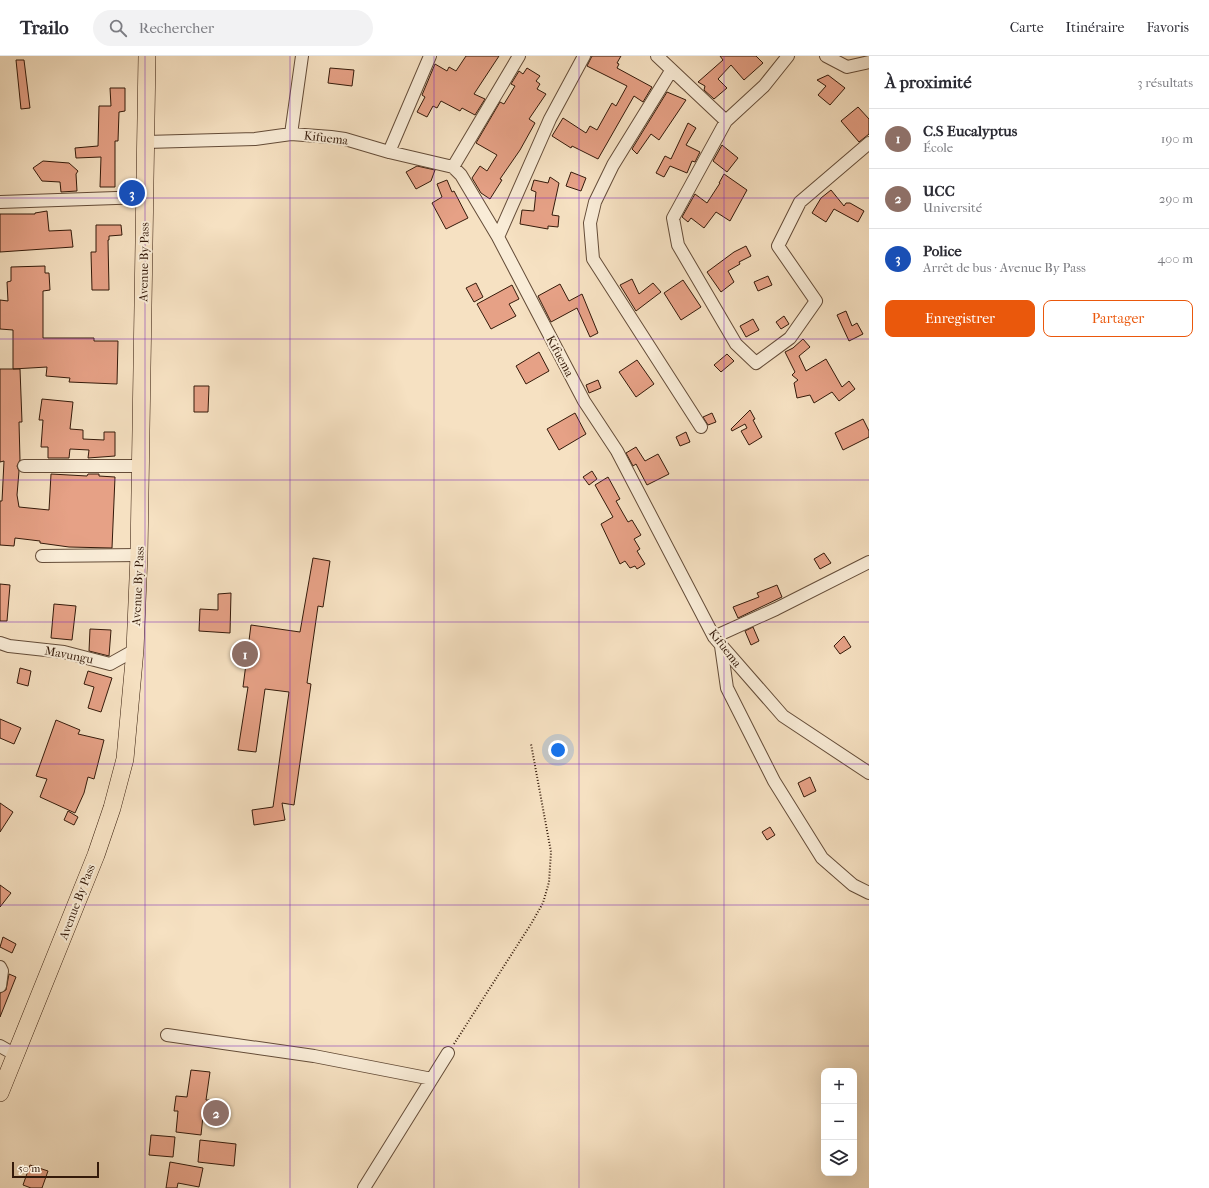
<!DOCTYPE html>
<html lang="fr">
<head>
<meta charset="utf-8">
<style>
	body { margin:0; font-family:"IM FELL French Canon",serif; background:#f2f2f3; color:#2b2b33 }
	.controls { position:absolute; right:12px; bottom:12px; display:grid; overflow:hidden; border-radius:8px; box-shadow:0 4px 16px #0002 }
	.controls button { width:36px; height:36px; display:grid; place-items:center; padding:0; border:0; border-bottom:1px solid #e1e1e2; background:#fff; color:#2b2b33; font:20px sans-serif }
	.scale { position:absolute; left:12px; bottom:10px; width:87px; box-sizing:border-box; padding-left:4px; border:2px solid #341a0a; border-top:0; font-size:11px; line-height:14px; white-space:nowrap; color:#341a0a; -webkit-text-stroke:3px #f9ecd7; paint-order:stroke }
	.you { position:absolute; left:558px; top:694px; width:14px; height:14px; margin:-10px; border:3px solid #fff; border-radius:50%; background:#1a73e8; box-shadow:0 0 0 6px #1a73e833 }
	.badge { display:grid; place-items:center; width:26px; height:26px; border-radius:50%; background:#ea580c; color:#fff; font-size:13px; font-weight:700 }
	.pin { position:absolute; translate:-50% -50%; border:2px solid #fff; box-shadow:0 1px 4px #0006 }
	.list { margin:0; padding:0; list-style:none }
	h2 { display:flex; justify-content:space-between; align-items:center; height:52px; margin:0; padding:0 16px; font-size:17px }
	h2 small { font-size:13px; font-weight:400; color:#7c7c81 }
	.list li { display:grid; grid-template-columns:26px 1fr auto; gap:12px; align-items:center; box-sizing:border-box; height:60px; padding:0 16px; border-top:1px solid #e1e1e2 }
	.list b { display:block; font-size:15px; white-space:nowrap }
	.list p { margin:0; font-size:13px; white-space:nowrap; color:#7c7c81 }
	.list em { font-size:13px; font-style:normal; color:#7c7c81 }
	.actions { display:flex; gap:8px; padding:12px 16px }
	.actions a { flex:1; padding:9px 0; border:1px solid #ea580c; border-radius:8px; text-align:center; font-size:14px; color:#ea580c }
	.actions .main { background:#ea580c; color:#fff }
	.icon { flex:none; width:22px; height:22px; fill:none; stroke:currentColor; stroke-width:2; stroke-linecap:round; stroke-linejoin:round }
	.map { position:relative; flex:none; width:869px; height:1132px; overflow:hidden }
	header { display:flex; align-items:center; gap:24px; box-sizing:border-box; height:56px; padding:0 20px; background:#fff; border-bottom:1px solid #e1e1e2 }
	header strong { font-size:19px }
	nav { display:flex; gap:22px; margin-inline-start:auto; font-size:14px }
	.search { width:280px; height:36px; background:#f2f2f3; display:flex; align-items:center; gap:10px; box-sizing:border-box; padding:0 14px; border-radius:22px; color:#7c7c81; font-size:15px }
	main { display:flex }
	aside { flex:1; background:#fff }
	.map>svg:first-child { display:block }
	.building { fill:#e6a186; stroke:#341a0a }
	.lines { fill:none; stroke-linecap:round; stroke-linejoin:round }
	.minor-casing { stroke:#644c38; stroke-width:14 }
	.highway-casing { stroke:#341a0a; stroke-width:18 }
	.path { stroke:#341a0a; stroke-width:2; stroke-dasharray:1 2; stroke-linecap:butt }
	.minor { stroke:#f9ecd7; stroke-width:12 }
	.highway { stroke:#f6e1c2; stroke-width:17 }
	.grid { fill:none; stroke:#7b2cbf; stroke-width:1; stroke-opacity:0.55 }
	.labels { text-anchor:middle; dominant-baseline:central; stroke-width:4; stroke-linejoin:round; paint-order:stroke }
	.street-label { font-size:12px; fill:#341a0a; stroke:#f9ecd7 }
</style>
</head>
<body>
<header>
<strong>Trailo</strong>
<div class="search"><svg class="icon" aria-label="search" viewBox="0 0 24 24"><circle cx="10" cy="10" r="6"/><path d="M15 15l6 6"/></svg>Rechercher</div>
<nav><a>Carte</a><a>Itinéraire</a><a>Favoris</a></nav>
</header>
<main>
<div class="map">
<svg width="869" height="1132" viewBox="0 0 869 1132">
	<rect width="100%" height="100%" fill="#f6e1c2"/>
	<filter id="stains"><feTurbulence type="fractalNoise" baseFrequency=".005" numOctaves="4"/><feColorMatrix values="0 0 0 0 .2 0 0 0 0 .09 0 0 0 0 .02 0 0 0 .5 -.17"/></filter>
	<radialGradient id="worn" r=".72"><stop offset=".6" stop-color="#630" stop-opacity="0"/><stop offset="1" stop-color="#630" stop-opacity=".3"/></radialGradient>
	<path class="building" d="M466,0H499L474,38L485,43L475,59L462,52L460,55L441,45L437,52L433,50L427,61L417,56L425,41L422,39L435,8L447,15L449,11L456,15Z
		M592,0H621L617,7L619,8L617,12L652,31L643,46L634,40L598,103L572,90L571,92L552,80L563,62L586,77L590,70L597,74L612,47L616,50L627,30L587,10Z
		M720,0H756L763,7L744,24L731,9L718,23L727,32L714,43L704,34L705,30L698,26L723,4Z
		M16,4H24L30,52L21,53Z
		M330,12L354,14L352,30L328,27Z
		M527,12L540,20L536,25L540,28L537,33L546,38L529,63L535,67L520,94L500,123L502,124L490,143L481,137L472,122L480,110L487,115L497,99L476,87L500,46L504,48L515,30L511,28L519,15L523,18Z
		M828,19L845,32L830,49L818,39L826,30L817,24Z
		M110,32H125V55L119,56L118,85H115V131H100L101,101L76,102L75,92L98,90L99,50H111Z
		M667,36L686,44L659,84L651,78L637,98L632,93Z
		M858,51L869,63V78L859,86L841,65Z
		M688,67L696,72L686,89L700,96L695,106L692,105L687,117L670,110L664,121L656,117L665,100L671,103Z
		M722,89L738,102L727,116L713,105Z
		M43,105L69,107L78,115L76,118L77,135L61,136L60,126L42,125L33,112Z
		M417,110L435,114L431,125L416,133L406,116Z
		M571,116L586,122L581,135L566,130Z
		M724,118L747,134L730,165L716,156L704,172L691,162L688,166L682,161L695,138L707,147L720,127H719Z
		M550,121L559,127L552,159L559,160L558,171L548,170V173L520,168L522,154L534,155L536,136L531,134L534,124L548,127Z
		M447,124L452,136L454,135L468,162L446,173L432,147L442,141L437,128Z
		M831,134L844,150L846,147H850L864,155L858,166L834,153L826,166L812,157L821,142Z
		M47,155L49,175L71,174L73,191L0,196V158H35V157Z
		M96,169H121L122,179L109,180V184H108L109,234H92L91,196H96Z
		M746,190L751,200L739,206L740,208L728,215L734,226L721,236L707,216L734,196Z
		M45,210V217H49L50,234L43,235V282H94V285H118L117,328L69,326L70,322L46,320L47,311L13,313V274L0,273V244L8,245L7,226L11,225V211Z
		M768,220L772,229L758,235L754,226Z
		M632,223L639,238L653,227L661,236L636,255L620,229Z
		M683,224L701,251L681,264L664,237Z
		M476,227L483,241L474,246L466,232Z
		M560,228L569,245L582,238L598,277L590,281L577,252L551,266L538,240Z
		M512,229L519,243L509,248L516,260L491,273L477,248Z
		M846,255L852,270L857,267L863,278L849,285L837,259Z
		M784,260L789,268L781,273L776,266Z
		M753,263L759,274L746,281L740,270Z
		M803,283L810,291L799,300L806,315L826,303L842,331L849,325L855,333L839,345L832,336L814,347L810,339L797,342L794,327L798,324L792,319L795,316L785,296L793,292Z
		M539,296L549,315L526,328L516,310Z
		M727,298L734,305L721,316L714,309Z
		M637,304L654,328L636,341L619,316Z
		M0,313H20L22,366H19L20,404L17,410L19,415L17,439L19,451L49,454L51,418L87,420L88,418H99V420L115,421L112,492L69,491L40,487V485L15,482L14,490L0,489V445H2L4,405L0,406Z
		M598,324L601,332L589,337L586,329Z
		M194,330H209L208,356H194Z
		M42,343L73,346L70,373L83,374V383L104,384V376H115V400L88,402L89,394L70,393L69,402H48V391H41L43,364H39Z
		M750,354L755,363L753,364L762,381L749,389L741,375L747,372L745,368L732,375L731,373Z
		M575,357L586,378L559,394L547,373Z
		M712,357L716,366L708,369L703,361Z
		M863,363L869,375V381L843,394L835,377Z
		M686,376L690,386L680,390L676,381Z
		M636,391L645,405L658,398L669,418L647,429L636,408L633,410L626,397Z
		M592,415L597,423L589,429L583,421Z
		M608,421L620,443L616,445L628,466L632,464L641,479L634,483L640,493L637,495L645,508L637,513L635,510L630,512L625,505L620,508L601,468L613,461L595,429Z
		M824,497L831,507L820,513L814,503Z
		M313,502L330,505L323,551L318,550L307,627L311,628L294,749L282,747L285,764L254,769L252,754L273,751L289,636L265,633L256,696L238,694L248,631H243L251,569L300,576Z
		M0,528L10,529L7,565H0Z
		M777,529L782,541L738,562L733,551L759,541L757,537Z
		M231,537L230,577L199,575L200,553L218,554V538Z
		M54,548L76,550L72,584L51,582Z
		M753,571L759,585L751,589L745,575Z
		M90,573L111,574L109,600L89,595Z
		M844,580L851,591L840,598L834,590Z
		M20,612L31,615L28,630L17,627Z
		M88,615L112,622L101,656L88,652L94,631L84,628Z
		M0,663L21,672L14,688L0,682Z
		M56,664L80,674L78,678L104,684L94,723L88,721L84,737L75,757L40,741L47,723L36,720Z
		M810,721L816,735L804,741L798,727Z
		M0,747L13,756L0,776Z
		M68,755L78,761L74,769L64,764Z
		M770,771L775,779L767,784L762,776Z
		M0,829L11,837L0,851Z
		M3,881L16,888L12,897L0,891Z
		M9,918L16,921L0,961V937L6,934Z
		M191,1014L210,1016L206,1044H220L219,1060H203L201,1079L176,1076L178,1055H174L176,1040L187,1041Z
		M151,1079L175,1081L173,1101L149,1099Z
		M200,1084L236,1088L234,1110L198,1106Z
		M170,1106L203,1112L199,1131L178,1127L177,1132H166Z
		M30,1109L48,1115L42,1132H31L23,1129Z"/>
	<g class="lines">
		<defs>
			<path id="minor" d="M657,0L726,65
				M788,0L764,30L726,65L673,162L678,189L736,288L756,307L790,282L816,245L778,190L800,146L869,87
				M826,0L847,11L869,6
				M671,15L613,109L595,146L590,167L593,203L701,371
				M291,78L302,0
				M146,86L255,83L291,78L331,81L345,83L389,96L453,111L461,119L498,181L584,345L617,395L714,581L783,660L869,717
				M389,96L430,0
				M453,111L519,0
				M0,146L145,141
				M498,181L550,63L584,0
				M24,410H142
				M42,500L139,499
				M714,581L776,553L869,506
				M0,587L9,590L64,596L110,608L135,594
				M721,590L727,632L774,725L822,802L853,829L869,837
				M0,911L2,915L0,930
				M167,979L314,1000L432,1023
				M0,990L16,999
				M364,1132L448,997"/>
			<path id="highway" d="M0,1037L96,799L112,752L125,703L135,594L139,499L147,0"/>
		</defs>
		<use href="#minor" class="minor-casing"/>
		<use href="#highway" class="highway-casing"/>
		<path class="path" d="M454,988L531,868L543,847L549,826L551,796L531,688"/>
		<use href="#minor" class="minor"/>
		<use href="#highway" class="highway"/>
	</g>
	<path class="grid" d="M145,0V1132M290,0V1132M434,0V1132M579,0V1132M724,0V1132M0,142H869M0,283H869M0,424H869M0,566H869M0,708H869M0,849H869M0,990H869"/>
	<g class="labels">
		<g class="street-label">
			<text transform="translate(326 82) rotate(7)">Kifuema</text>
			<text transform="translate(144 206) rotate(-89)">Avenue By Pass</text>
			<text transform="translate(560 300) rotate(62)">Kifuema</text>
			<text transform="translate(138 530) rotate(-87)">Avenue By Pass</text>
			<text transform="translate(725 592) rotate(52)">Kifuema</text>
			<text transform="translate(69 599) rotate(11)">Mavungu</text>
			<text transform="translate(77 846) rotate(-69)">Avenue By Pass</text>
		</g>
	</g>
	<rect width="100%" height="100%" filter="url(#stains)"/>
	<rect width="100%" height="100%" fill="url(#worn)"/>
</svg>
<div class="controls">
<button>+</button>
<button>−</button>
<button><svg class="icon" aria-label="layers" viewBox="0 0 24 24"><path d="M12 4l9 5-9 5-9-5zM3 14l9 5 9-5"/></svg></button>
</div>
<div class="scale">50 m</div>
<div class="you"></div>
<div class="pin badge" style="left:245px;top:598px;background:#8d6e63">1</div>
<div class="pin badge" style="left:216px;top:1057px;background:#8d6e63">2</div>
<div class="pin badge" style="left:132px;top:137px;background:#1a4fb4">3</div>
</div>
<aside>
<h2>À proximité<small>3 résultats</small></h2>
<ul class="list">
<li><span class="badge" style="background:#8d6e63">1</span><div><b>C.S Eucalyptus</b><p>École</p></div><em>190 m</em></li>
<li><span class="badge" style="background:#8d6e63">2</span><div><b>UCC</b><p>Université</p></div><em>290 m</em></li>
<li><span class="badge" style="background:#1a4fb4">3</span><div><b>Police</b><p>Arrêt de bus · Avenue By Pass</p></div><em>400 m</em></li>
</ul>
<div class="actions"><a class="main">Enregistrer</a><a>Partager</a></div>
</aside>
</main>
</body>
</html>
